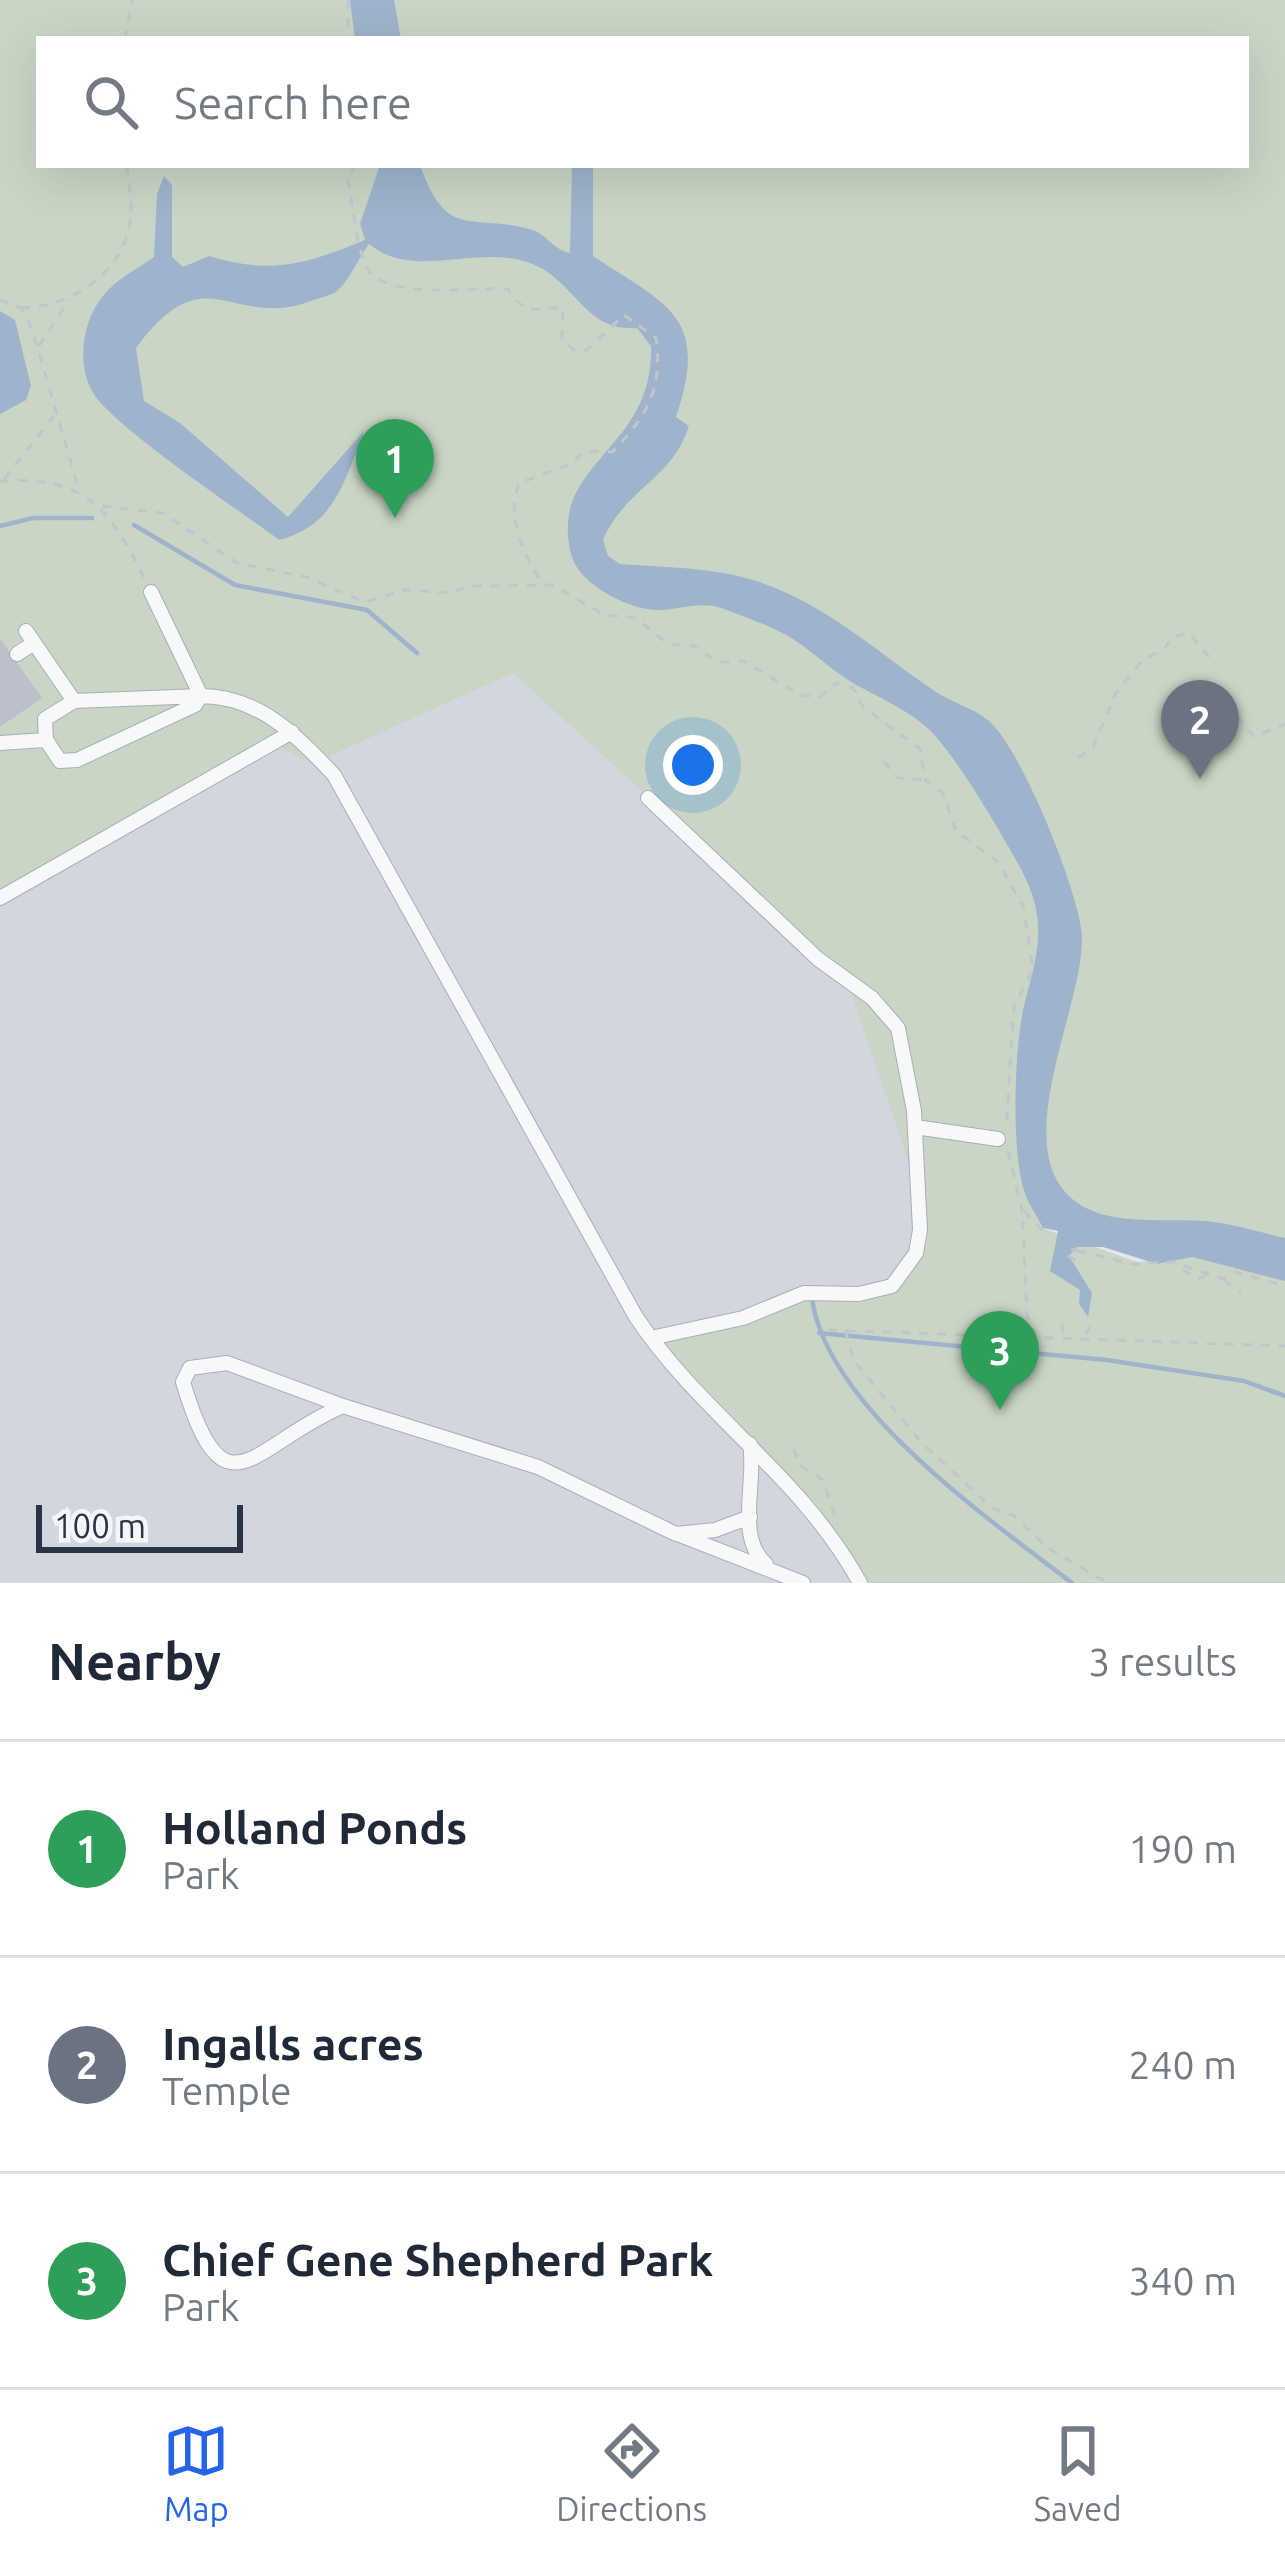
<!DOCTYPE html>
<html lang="en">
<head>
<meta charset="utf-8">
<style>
	body { margin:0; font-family:Ubuntu,sans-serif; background:#f6f6f7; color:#1f2937 }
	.scale { position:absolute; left:36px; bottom:30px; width:207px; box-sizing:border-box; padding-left:12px; border:6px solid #2b3445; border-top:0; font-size:33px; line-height:42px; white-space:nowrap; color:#2b3445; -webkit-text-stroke:9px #f4f6f9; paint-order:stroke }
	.you { position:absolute; left:693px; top:765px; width:42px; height:42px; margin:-30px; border:9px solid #fff; border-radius:50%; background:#1a73e8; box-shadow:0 0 0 18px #1a73e833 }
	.badge { display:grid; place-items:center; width:78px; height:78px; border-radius:50%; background:#2563eb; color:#fff; font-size:39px; font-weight:700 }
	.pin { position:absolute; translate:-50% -99px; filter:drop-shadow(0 3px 6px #0008) }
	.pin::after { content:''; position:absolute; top:63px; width:42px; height:36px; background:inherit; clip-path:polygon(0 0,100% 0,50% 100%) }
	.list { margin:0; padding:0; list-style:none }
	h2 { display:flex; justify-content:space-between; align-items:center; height:156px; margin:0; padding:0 48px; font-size:51px }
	h2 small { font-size:39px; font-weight:400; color:#747a83 }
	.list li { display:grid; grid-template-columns:78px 1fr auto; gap:36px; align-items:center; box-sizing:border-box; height:216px; padding:0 48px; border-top:3px solid #e0e1e3 }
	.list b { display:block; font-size:45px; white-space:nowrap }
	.list p { margin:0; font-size:39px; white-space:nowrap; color:#747a83 }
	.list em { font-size:39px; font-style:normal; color:#747a83 }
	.icon { flex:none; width:66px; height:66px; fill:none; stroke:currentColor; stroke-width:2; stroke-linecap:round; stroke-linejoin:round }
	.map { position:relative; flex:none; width:1285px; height:1583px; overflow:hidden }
	.search { position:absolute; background:#fff; box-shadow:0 12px 48px #0002; left:36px; right:36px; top:36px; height:132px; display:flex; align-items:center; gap:30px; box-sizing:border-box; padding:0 42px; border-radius:0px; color:#747a83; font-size:45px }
	.sheet { height:804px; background:#fff }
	nav { display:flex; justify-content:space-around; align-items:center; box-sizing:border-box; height:168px; border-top:3px solid #e0e1e3; background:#fff; font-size:33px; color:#747a83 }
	nav a { display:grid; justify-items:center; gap:6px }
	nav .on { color:#2563eb }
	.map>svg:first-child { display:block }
	.built { fill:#d2d6de }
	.green { fill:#c9d6c5; fill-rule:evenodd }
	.water { fill:#9fb4cc }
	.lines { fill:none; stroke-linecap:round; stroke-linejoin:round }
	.stream { stroke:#9fb4cc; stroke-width:4.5 }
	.building { fill:#bbc0ca }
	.minor-casing { stroke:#a9aeb7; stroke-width:16 }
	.path { stroke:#c2c5cb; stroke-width:3; stroke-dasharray:9 9; stroke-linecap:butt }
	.minor { stroke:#f7f8fa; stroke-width:14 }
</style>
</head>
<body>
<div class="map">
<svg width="1285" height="1583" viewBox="0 0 1285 1583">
	<rect width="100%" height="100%" fill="#e4e7ec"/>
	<path class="built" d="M502,642L768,774L1028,1332L779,1456L865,1583H0V889L230,761Z"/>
	<path class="green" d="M0,0H1285V1260L1115,1230L1035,1181L1024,1190L1045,1229L1137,1262L1193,1257L1285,1280V1583H863L785,1473L696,1391L655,1340L790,1300L859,1297L913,1270L919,1253L922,1203L847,979L513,673L312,764L275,744L0,894ZM39,39H1246V165H39Z"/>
	<path class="water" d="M350,0H394L401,39H355Z
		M380,165H420C447,241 469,213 530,229C546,233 552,249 570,253L572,165H593V256C668,306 710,316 676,417L689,426C672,480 626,487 603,540L608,556L620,564C656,567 694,567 729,574C810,590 869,646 933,690C950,702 974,708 989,721C1021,748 1080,894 1082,936C1084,1004 1013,1135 1066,1193C1101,1231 1168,1216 1214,1222C1238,1225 1262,1233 1285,1238V1281L1192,1257L1157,1264L1103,1247H1077L1069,1256L1092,1293L1088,1317L1079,1304L1080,1290L1050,1271L1058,1231L1043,1228C1038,1217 1030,1207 1026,1196C1010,1157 1014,1038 1026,998C1041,942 1047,914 1016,860C997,826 962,767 937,738C918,715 888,702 862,688C838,676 818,656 796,641C773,626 747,618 721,608C699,601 680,610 658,610C629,610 578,584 571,554C548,461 654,452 651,346L637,328C594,331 582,300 554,277C499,230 421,287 369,244C359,257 350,280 337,291C331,296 318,298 311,301C230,331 207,252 136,348L144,401L180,423L288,517L364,431C345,480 335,526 279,540C241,511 110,425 92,391C76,362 83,320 103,296C117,278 136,270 154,257L157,194L164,176L172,185V257L183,267L209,256C271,275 307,264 365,240L360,224Z
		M0,311L15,320L31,386L26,400L0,414Z"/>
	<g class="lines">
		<path class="stream" d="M134,525L235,585L367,610L417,653
			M0,526L33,518H92
			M812,1299C828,1408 989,1519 1072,1583
			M819,1333L1107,1360L1244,1381L1285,1396"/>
	</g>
	<path class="building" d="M0,639L42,698L0,727Z"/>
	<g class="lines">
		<defs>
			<path id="minor" d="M151,592L201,696C258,696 297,735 334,775L636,1317C704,1418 800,1474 860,1583
				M26,631L74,701
				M17,654L34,643
				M201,696L195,705L77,760L60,761L46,740L45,719L74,701Z
				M0,743L46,740
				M648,798L818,959L872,998L898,1028L914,1111L920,1230L916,1253L892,1286L859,1294L804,1293L743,1318L651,1338
				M0,898L292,732
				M915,1127L998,1139
				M343,1406L227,1363L190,1368L183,1382C225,1523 252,1444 343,1406L538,1467L676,1534L715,1530L750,1517
				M750,1444C757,1480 735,1538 766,1564
				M680,1535L803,1583"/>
		</defs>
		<use href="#minor" class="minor-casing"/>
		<path class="path" d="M348,0V39
			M125,39L132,0
			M357,165L347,176C354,206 354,239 366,266C381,301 475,287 508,289C525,317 535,308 563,308L562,340L574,350H587L624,315L656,338C663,389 647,417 612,452L585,451L569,465L519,483C506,517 523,556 544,585
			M0,300L21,308L32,329L79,490
			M21,308C70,307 122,275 130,222C133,204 128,183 127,165
			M39,346L69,300
			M4,479L54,416
			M0,481C87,475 111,510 146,582
			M102,506L163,513L237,563L306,577L365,602L405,590L450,593L470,586L552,585L605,615L636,618L668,644L694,646L718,662L744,661L800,695L820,697L836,683L853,688L863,707L920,749L925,780L943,793L956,831L998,862L1023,906L1033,969L1014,1007L1006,1130
			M1191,701L1207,710L1228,705L1254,737L1285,724
			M1078,758L1093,747L1117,691L1142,661L1165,648L1172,637L1189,633L1214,663
			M884,762L898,778L924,780
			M1008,1151L1022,1210L1027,1314L1036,1335
			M1024,1211L1045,1233
			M1071,1249L1078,1251L1076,1261L1068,1255Z
			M1078,1251L1132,1264L1173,1262L1223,1279L1235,1272L1285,1286
			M1183,1270L1198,1279L1206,1275
			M1224,1280L1241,1292
			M1062,1323L1063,1334
			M829,1330L1285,1346
			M845,1330L854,1361L921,1442L992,1508L1014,1516L1048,1548L1108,1583
			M1086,1335L1092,1318
			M794,1449L800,1465L823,1480L838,1524"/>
		<use href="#minor" class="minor"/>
	</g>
</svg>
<div class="scale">100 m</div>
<div class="you"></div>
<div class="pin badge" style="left:395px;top:518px;background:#2e9e5b">1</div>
<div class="pin badge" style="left:1200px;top:779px;background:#6b7280">2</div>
<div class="pin badge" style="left:1000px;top:1410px;background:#2e9e5b">3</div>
<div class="search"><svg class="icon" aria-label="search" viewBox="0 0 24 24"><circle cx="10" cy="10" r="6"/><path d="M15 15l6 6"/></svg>Search here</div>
</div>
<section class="sheet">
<h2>Nearby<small>3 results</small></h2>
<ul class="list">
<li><span class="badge" style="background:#2e9e5b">1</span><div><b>Holland Ponds</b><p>Park</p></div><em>190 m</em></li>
<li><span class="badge" style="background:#6b7280">2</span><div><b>Ingalls acres</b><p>Temple</p></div><em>240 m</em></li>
<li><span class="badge" style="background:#2e9e5b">3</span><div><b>Chief Gene Shepherd Park</b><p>Park</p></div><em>340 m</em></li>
</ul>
</section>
<nav>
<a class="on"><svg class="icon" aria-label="map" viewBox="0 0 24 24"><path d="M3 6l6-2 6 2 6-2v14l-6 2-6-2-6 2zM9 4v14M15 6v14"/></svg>Map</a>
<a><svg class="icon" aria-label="directions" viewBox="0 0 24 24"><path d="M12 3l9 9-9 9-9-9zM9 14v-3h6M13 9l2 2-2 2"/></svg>Directions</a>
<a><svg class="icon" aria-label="saved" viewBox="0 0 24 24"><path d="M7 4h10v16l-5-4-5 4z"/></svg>Saved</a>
</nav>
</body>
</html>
